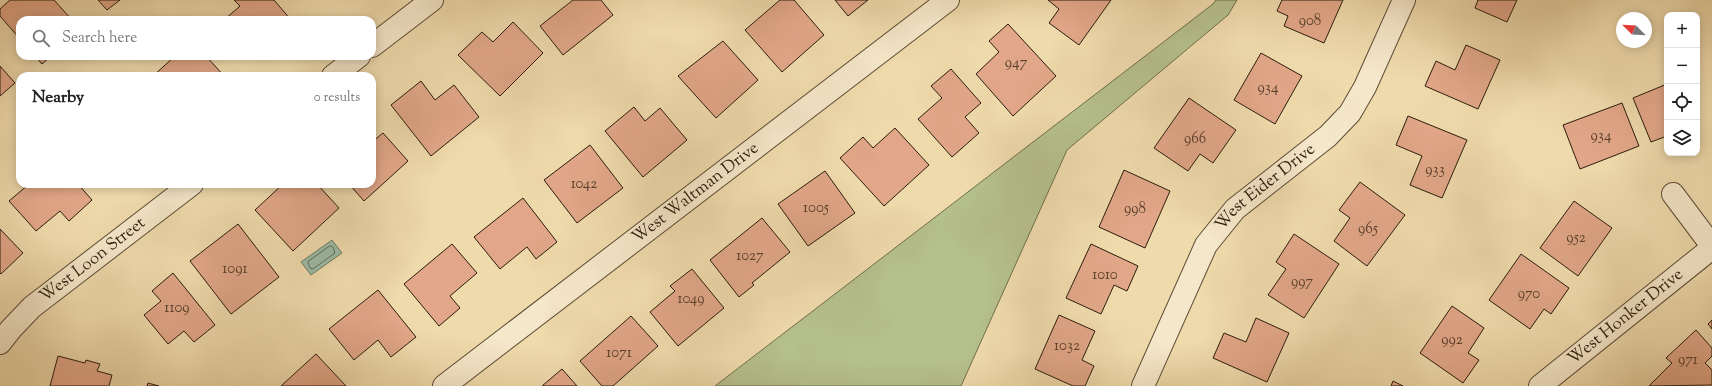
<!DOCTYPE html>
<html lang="en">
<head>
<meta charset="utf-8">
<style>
	body { margin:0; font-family:"Sorts Mill Goudy",serif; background:#f6f6f6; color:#222 }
	.controls { position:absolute; right:12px; top:12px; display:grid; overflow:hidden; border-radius:8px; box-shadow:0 2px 10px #0003 }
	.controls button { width:36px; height:36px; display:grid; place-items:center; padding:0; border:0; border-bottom:1px solid #e0e0e0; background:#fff; color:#222; font:20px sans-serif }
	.compass { position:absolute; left:1616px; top:12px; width:36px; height:36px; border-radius:50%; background:#fff; box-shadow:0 2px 10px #0003; rotate:294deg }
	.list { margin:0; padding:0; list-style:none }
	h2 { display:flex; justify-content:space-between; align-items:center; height:52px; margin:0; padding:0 16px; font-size:17px }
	h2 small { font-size:13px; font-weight:400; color:#767676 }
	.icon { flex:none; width:22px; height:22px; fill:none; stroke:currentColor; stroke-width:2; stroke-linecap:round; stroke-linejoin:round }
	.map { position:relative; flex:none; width:1712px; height:386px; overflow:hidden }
	.search { position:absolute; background:#fff; box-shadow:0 2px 10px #0003; left:16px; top:16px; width:360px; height:44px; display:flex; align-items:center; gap:10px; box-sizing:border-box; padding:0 14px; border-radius:12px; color:#767676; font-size:15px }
	.panel { position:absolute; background:#fff; box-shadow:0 2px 10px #0003; left:16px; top:72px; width:360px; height:116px; border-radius:12px }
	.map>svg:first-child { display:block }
	.green { fill:#b5c08c; stroke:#706e4c }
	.water { fill:#9bbba5; stroke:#6e7b68 }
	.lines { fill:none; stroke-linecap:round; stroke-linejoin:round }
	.shore { stroke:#636c59; stroke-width:1 }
	.building { fill:#e1a788; stroke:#2b1c0d }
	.minor-casing { stroke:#5c4c35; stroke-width:24 }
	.minor { stroke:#f5e7c9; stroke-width:22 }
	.labels { text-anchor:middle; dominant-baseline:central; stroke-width:3; stroke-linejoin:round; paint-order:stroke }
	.number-label { font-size:15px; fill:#583f2c }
	.street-label { font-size:17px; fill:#2b1c0d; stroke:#f5e7c9 }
</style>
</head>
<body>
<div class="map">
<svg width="1712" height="386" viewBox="0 0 1712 386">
	<rect width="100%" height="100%" fill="#efdaac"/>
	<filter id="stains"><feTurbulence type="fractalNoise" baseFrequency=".005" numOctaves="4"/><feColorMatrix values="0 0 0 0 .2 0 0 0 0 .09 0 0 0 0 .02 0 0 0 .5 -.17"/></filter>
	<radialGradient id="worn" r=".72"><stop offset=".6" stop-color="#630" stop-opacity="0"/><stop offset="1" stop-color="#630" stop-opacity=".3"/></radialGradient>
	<path class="green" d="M1216,0H1237L1228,15L1067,150L961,386H715L1213,4Z"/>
	<path class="water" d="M332,240L342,253L311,275L301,262Z"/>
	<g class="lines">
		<path class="shore" d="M330,246L333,247L335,253L313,269L310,268L308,262Z"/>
	</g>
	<path class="building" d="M10,0H54L72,20H20V39L0,16V9Z
		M98,0H120L107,10Z
		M234,0H274L291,20H224L240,6Z
		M573,0H601L613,15L563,55L540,26Z
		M780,0H794L824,35L782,72L745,30Z
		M835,0H868L848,16Z
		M1048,0H1111L1079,45L1049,23L1059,9Z
		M1282,0H1343L1324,43L1284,26L1288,16L1277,11Z
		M1478,0H1517L1507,22L1475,8Z
		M513,22L543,53L500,96L458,55L482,32L493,42Z
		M1008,24L1056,76L1013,116L976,74L999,52L989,41Z
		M723,41L758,80L716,118L678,76Z
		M1466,45L1500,60L1478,109L1425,86L1436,61L1455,70Z
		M1261,53L1302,76L1275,124L1234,100Z
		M35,56H51L42,64Z
		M175,56H206L224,76H153Z
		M0,66L15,83L0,96Z
		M951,69L981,103L965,117L979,133L952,157L918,119L942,98L931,86Z
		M421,81L435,100L454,85L479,117L431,156L391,105Z
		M1667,84V136L1651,142L1633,98Z
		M1189,98L1236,130L1213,163L1200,154L1188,171L1154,148Z
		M1622,103L1639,146L1580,169L1563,125Z
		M634,107L645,121L660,108L687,140L643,177L605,131Z
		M1408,116L1467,140L1442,198L1410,185L1422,156L1396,145Z
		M895,128L929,165L884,206L840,158L863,137L873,148Z
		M383,133L408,161L364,201L349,184H372V142Z
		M590,145L623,188L577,223L544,180Z
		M1124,170L1170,191L1145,248L1099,227Z
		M825,171L855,213L808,246L778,204Z
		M1360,182L1405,215L1367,266L1334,241L1350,218L1339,210Z
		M29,184H78L92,200L69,221L60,211L36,231L9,201Z
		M283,184H317L339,208L293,251L255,210Z
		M523,198L557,242L536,259L527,247L500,269L474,237Z
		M1574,201L1612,228L1578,276L1540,248Z
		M762,218L790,252L752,283L754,285L739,297L710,260Z
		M238,224L279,277L231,314L190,261Z
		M0,229L23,253L1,274L0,273Z
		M1294,234L1339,264L1304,318L1268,295L1286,269L1276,262Z
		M452,244L477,273L450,296L460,308L439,326L404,284Z
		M1091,244L1138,266L1127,291L1114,285L1101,314L1066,298Z
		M1521,254L1569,288L1551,314L1544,309L1530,329L1489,300Z
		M692,269L724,308L678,346L650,312L675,291L670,286Z
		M173,273L215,325L194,342L184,331L168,344L144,315L161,301L152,291Z
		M378,290L416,337L391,357L378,340L354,360L329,329Z
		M1452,306L1484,328L1468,353L1479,360L1463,383L1420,353Z
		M1059,315L1095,331L1082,360L1094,366L1085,386H1073L1035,369Z
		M631,316L658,346L613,386H602L580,361Z
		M1256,318L1289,333L1267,382L1213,358L1224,333L1246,342Z
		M1712,320V329L1708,324Z
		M1696,330L1712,348V356L1705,363L1712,370V385L1649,386L1672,363L1666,358Z
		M316,354L346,386H281Z
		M58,356L85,363L86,360L100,364L97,371L112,375L109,386H50Z
		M562,369L577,386H542Z
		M1393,381L1403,386H1391Z
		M148,383L159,386H147Z"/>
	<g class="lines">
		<defs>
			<g id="minor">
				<path d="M372,46L432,0"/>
				<path d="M333,76L359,56"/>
				<path d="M1673,194L1712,246"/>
				<path id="s1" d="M0,343L11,329L32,307L192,184"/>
				<path id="s2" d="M444,386L948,0"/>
				<path id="s3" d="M1143,386L1206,245L1235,209L1328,136L1350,113L1365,87L1404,0"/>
				<path id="s4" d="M1540,386L1712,248"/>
			</g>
		</defs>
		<use href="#minor" class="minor-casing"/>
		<use href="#minor" class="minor"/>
	</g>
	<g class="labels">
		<g class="number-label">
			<text x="1310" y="21">908</text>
			<text x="1016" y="63">947</text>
			<text x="1268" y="88">934</text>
			<text x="1601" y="136">934</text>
			<text x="1195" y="139">966</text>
			<text x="1435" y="170">933</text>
			<text x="584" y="184">1042</text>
			<text x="816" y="208">1005</text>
			<text x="1135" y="209">998</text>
			<text x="1368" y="229">965</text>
			<text x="1576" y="238">952</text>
			<text x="750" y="256">1027</text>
			<text x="235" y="269">1091</text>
			<text x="1105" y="275">1010</text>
			<text x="1302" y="282">997</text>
			<text x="1529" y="294">970</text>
			<text x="691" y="299">1049</text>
			<text x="177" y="308">1109</text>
			<text x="1452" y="340">992</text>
			<text x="1067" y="346">1032</text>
			<text x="619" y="353">1071</text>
			<text x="1688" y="360">971</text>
		</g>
		<g class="street-label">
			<text stroke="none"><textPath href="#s3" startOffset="238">West Eider Drive</textPath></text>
			<text stroke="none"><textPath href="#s2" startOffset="317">West Waltman Drive</textPath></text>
			<text stroke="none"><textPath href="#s1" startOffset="125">West Loon Street</textPath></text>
			<text stroke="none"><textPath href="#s4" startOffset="110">West Honker Drive</textPath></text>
		</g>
	</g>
	<rect width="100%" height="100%" filter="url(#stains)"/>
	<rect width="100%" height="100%" fill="url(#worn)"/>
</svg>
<div class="controls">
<button>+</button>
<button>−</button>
<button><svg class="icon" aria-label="locate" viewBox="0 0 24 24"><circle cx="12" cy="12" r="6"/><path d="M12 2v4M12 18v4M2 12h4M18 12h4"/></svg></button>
<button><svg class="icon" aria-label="layers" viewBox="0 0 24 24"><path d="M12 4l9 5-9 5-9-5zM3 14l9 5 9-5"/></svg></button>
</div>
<svg class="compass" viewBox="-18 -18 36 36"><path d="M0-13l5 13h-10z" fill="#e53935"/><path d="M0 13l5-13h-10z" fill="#767676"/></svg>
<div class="search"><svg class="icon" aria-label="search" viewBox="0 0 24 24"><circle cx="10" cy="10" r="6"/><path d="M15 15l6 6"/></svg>Search here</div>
<section class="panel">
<h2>Nearby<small>0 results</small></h2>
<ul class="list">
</ul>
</section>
</div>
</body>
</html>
